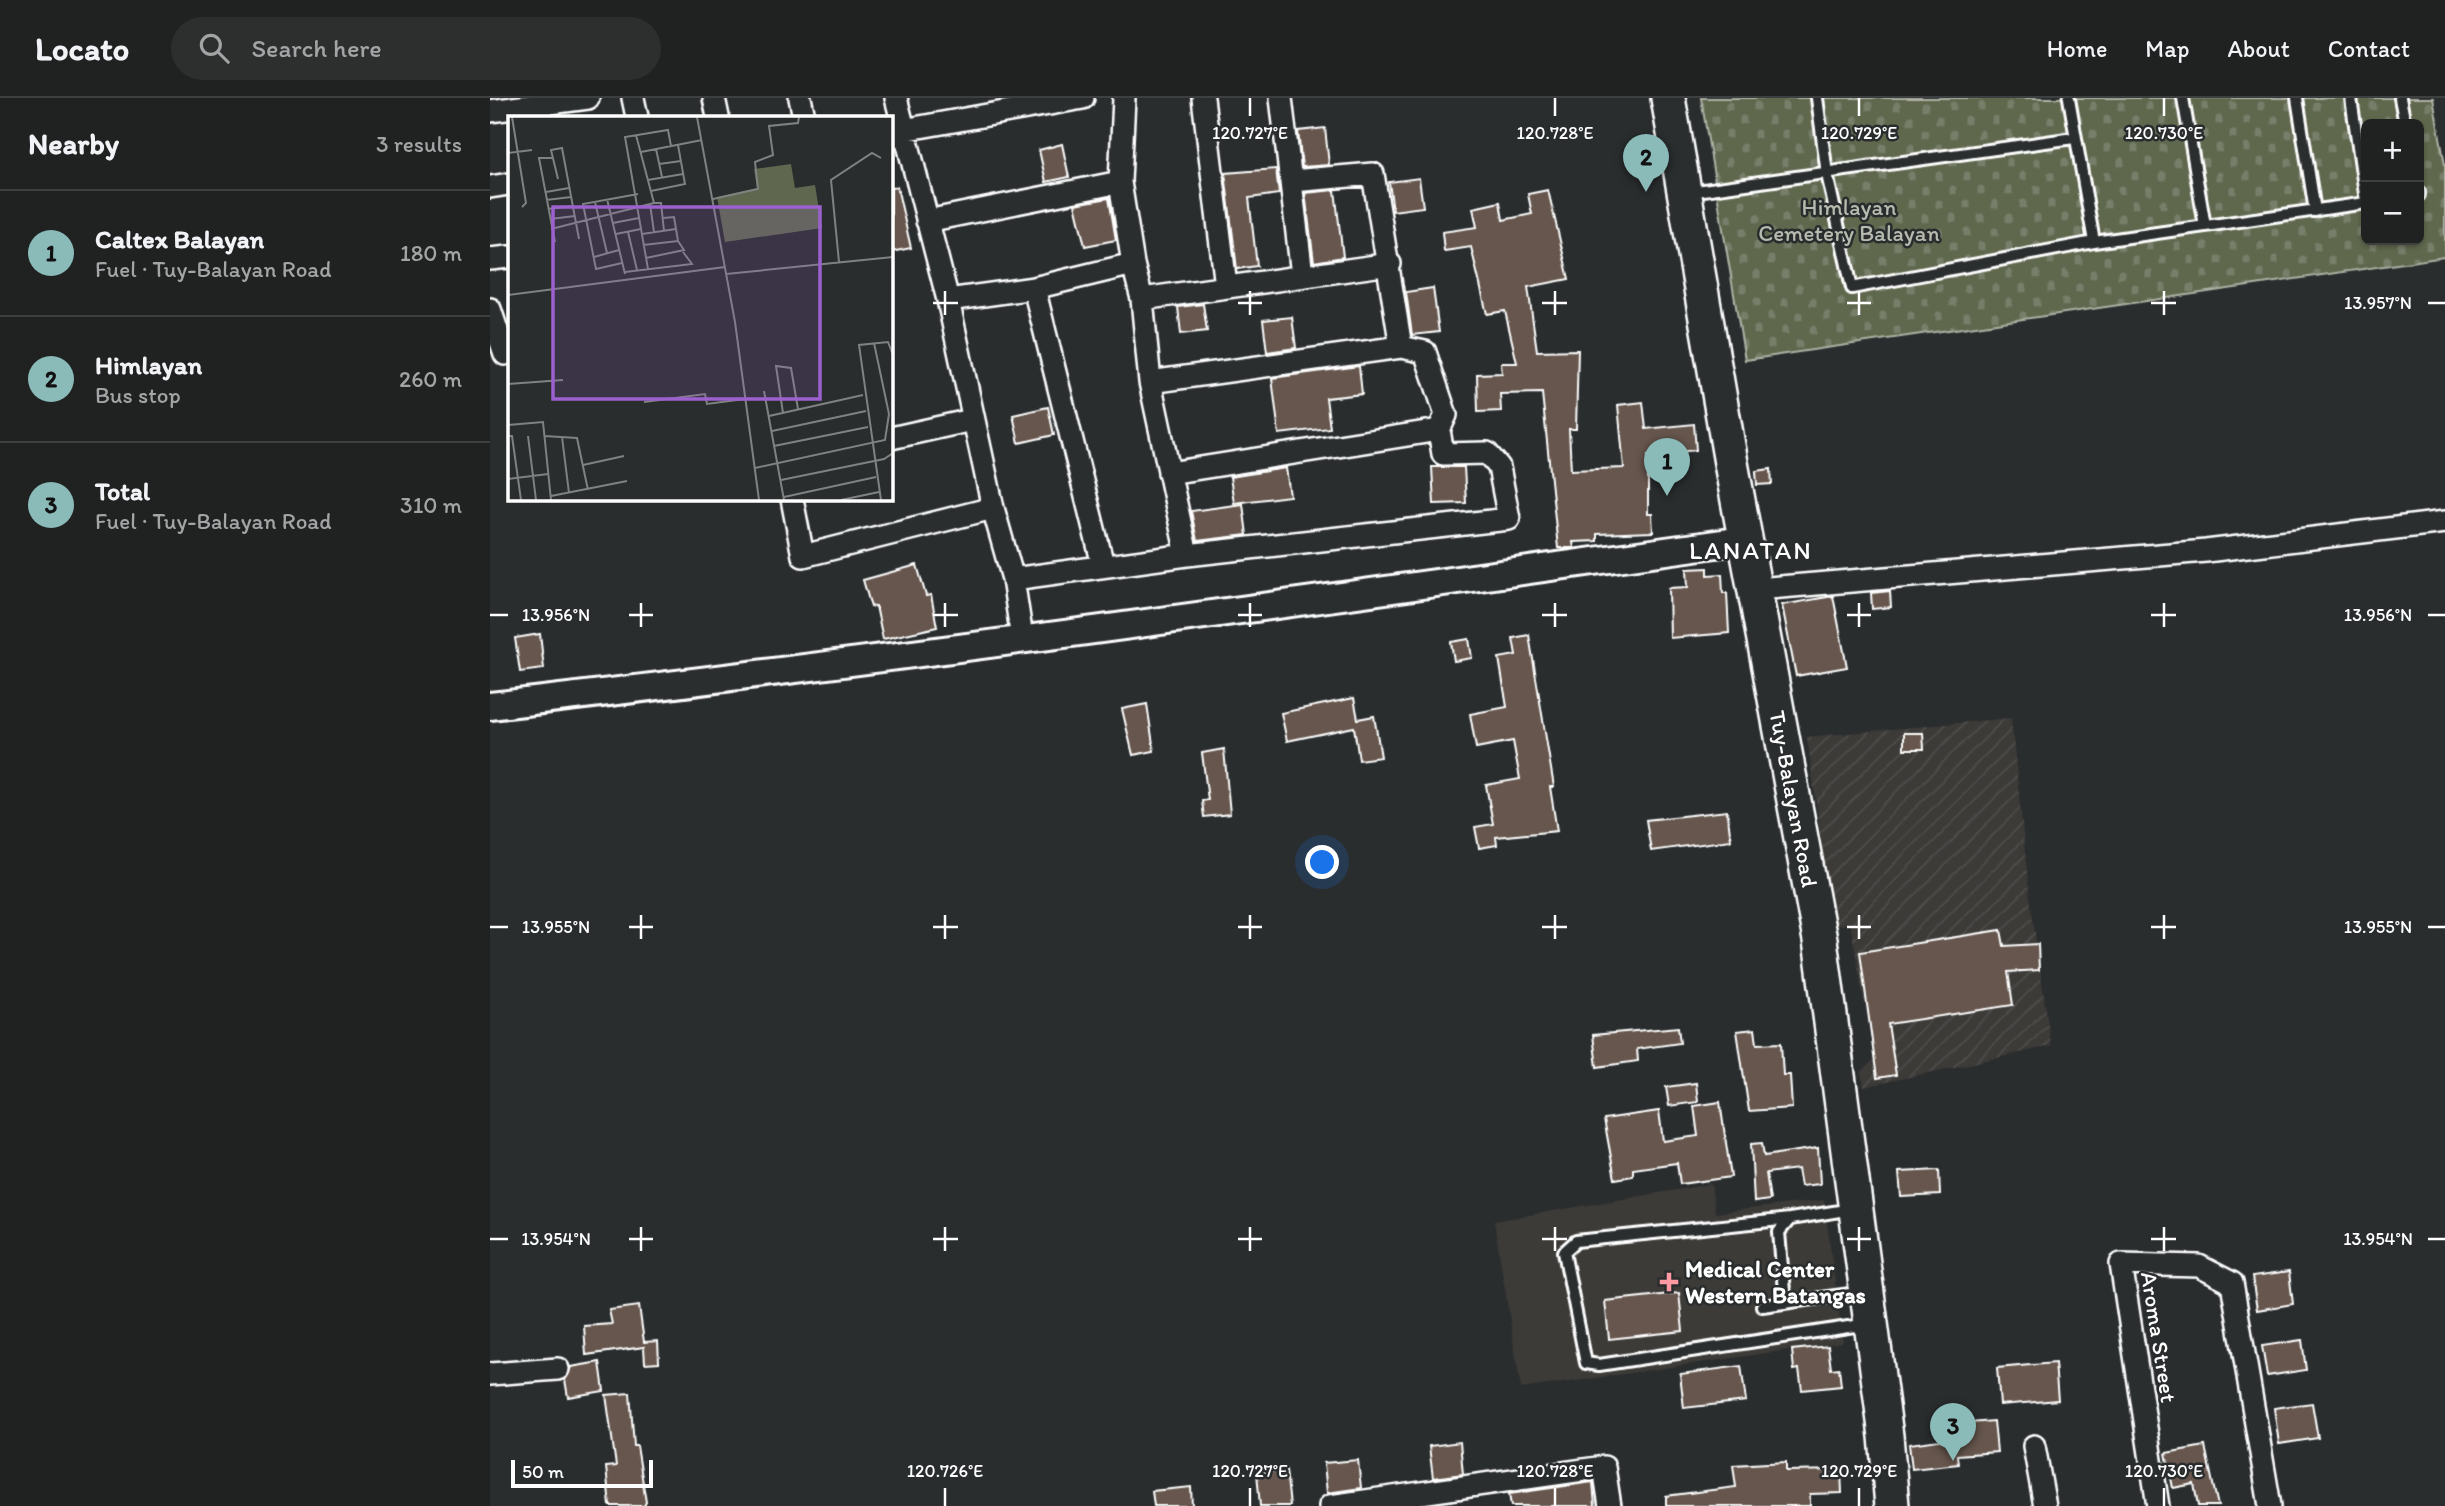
<!DOCTYPE html>
<html lang="en">
<head>
<meta charset="utf-8">
<style>
	body { margin:0; font-family:Itim,sans-serif; background:#2d2f2f; color:#f1f3f6 }
	.controls { position:absolute; right:21px; top:21px; display:grid; overflow:hidden; border-radius:10px; box-shadow:0 2px 5px #0004 }
	.controls button { width:63px; height:63px; display:grid; place-items:center; padding:0; border:0; border-bottom:2px solid #3d3f40; background:#202222; color:#f1f3f6; font:35px sans-serif }
	.scale { position:absolute; left:21px; bottom:18px; width:142px; box-sizing:border-box; padding-left:7px; border:4px solid #fff; border-top:0; font-size:19px; line-height:24px; white-space:nowrap; color:#fff; -webkit-text-stroke:5px #2a2d2e; paint-order:stroke }
	.you { position:absolute; left:833px; top:765px; width:24px; height:24px; margin:-18px; border:5px solid #fff; border-radius:50%; background:#1a73e8; box-shadow:0 0 0 10px #1a73e833 }
	.badge { display:grid; place-items:center; width:46px; height:46px; border-radius:50%; background:#8bbbb9; color:#111; font-size:23px; font-weight:700 }
	.pin { position:absolute; translate:-50% -58px; filter:drop-shadow(0 2px 4px #0008) }
	.pin::after { content:''; position:absolute; top:37px; width:24px; height:21px; background:inherit; clip-path:polygon(0 0,100% 0,50% 100%) }
	.list { margin:0; padding:0; list-style:none }
	h2 { display:flex; justify-content:space-between; align-items:center; height:91px; margin:0; padding:0 28px; font-size:30px }
	h2 small { font-size:23px; font-weight:400; color:#a2a4a5 }
	.list li { display:grid; grid-template-columns:46px 1fr auto; gap:21px; align-items:center; box-sizing:border-box; height:126px; padding:0 28px; border-top:2px solid #3d3f40 }
	.list b { display:block; font-size:26px; white-space:nowrap }
	.list p { margin:0; font-size:23px; white-space:nowrap; color:#a2a4a5 }
	.list em { font-size:23px; font-style:normal; color:#a2a4a5 }
	.icon { flex:none; width:38px; height:38px; fill:none; stroke:currentColor; stroke-width:2; stroke-linecap:round; stroke-linejoin:round }
	.map { position:relative; flex:none; width:1955px; height:1408px; overflow:hidden }
	header { display:flex; align-items:center; gap:42px; box-sizing:border-box; height:98px; padding:0 35px; background:#202222; border-bottom:2px solid #3d3f40 }
	header strong { font-size:33px }
	nav { display:flex; gap:38px; margin-inline-start:auto; font-size:24px }
	.search { width:490px; height:63px; background:#2d2f2f; display:flex; align-items:center; gap:18px; box-sizing:border-box; padding:0 24px; border-radius:38px; color:#a2a4a5; font-size:26px }
	main { display:flex }
	aside { flex:1; background:#202222 }
	.map>svg:first-child { display:block }
	.built { fill:#3c3a38 }
	.industrial { fill:url(#industrial-furrows) }
	.cemetery { fill:url(#cemetery-stones); stroke:#afb3a6; stroke-width:2; fill-rule:evenodd }
	.building { fill:#66574e; stroke:#fff; stroke-width:2 }
	.lines { fill:none; stroke-linecap:round; stroke-linejoin:round }
	.service-casing { stroke:#fff; stroke-width:16 }
	.minor-casing { stroke:#fff; stroke-width:26 }
	.tertiary-casing { stroke:#fff; stroke-width:32 }
	.primary-casing { stroke:#fff; stroke-width:38 }
	.service { stroke:#2a2d2e; stroke-width:10 }
	.minor { stroke:#2a2d2e; stroke-width:21 }
	.tertiary { stroke:#2a2d2e; stroke-width:26 }
	.primary { stroke:#2a2d2e; stroke-width:33 }
	.ticks { fill:none; stroke:#fff; stroke-width:2.5 }
	.poi-dot { fill:#ff9aa2; stroke:#2a2d2e; stroke-width:2.5 }
	.labels { text-anchor:middle; dominant-baseline:central; stroke-width:5; stroke-linejoin:round; paint-order:stroke }
	.park-label { font-size:23px; fill:#b7bbaf; stroke:#2a2d2e }
	.street-label { font-size:23px; fill:#fff; stroke:#2a2d2e }
	.poi-label { font-size:23px; font-weight:bold; fill:#fff; stroke:#2a2d2e; text-anchor:start }
	.quarter-label { font-size:26px; letter-spacing:2px; fill:#fff; stroke:#2a2d2e }
	.inset-road { fill:none; stroke:#7f8182; stroke-width:2 }
	.view { fill:#9c61cf; fill-opacity:0.15; stroke:#9c61cf; stroke-width:3.5 }
	.inset-edge { fill:none; stroke:#fff; stroke-width:3.5 }
	.ticks-label { font-size:18px; text-anchor:middle; fill:#fff; stroke:#2a2d2e; stroke-width:5; stroke-linejoin:round; paint-order:stroke }
</style>
</head>
<body>
<header>
<strong>Locato</strong>
<div class="search"><svg class="icon" aria-label="search" viewBox="0 0 24 24"><circle cx="10" cy="10" r="6"/><path d="M15 15l6 6"/></svg>Search here</div>
<nav><a>Home</a><a>Map</a><a>About</a><a>Contact</a></nav>
</header>
<main>
<aside>
<h2>Nearby<small>3 results</small></h2>
<ul class="list">
<li><span class="badge">1</span><div><b>Caltex Balayan</b><p>Fuel · Tuy-Balayan Road</p></div><em>180 m</em></li>
<li><span class="badge">2</span><div><b>Himlayan</b><p>Bus stop</p></div><em>260 m</em></li>
<li><span class="badge">3</span><div><b>Total</b><p>Fuel · Tuy-Balayan Road</p></div><em>310 m</em></li>
</ul>
</aside>
<div class="map">
<svg width="1955" height="1408" viewBox="0 0 1955 1408">
	<defs>
		<pattern id="industrial-furrows" width="10" height="10" patternUnits="userSpaceOnUse" patternTransform="scale(1.75)"><rect width="10" height="10" fill="#3c3a38"/><path d="M-1 1l2-2M0 10L10 0M9 11l2-2" fill="none" stroke="#504e4c"/></pattern>
		<pattern id="cemetery-stones" width="16" height="16" patternUnits="userSpaceOnUse" patternTransform="scale(1.75)"><rect width="16" height="16" fill="#5f674e"/><path d="M2 7V4a2 2 0 0 1 4 0v3zM10 15v-3a2 2 0 0 1 4 0v3z" fill="#777e69"/></pattern>
	</defs>
	<rect width="100%" height="100%" fill="#2a2d2e"/>
	<filter id="ink" filterUnits="userSpaceOnUse"><feTurbulence type="fractalNoise" baseFrequency=".0143" numOctaves="2"/><feDisplacementMap in="SourceGraphic" scale="14" xChannelSelector="R" yChannelSelector="G"/><feConvolveMatrix kernelMatrix="1 2 1 2 8 2 1 2 1" color-interpolation-filters="sRGB"/></filter>
	<g filter="url(#ink)">
		<path class="built" d="M1221,1086L1225,1115L1334,1102L1353,1244L1031,1291L1004,1123Z"/>
		<path class="industrial" d="M1521,620L1539,793L1561,948L1374,989L1371,975L1385,961L1360,825L1343,828L1317,639Z"/>
		<path class="cemetery" d="M1211,0H1943L1955,67V159L1255,262ZM1876,26H1929V142H1876Z"/>
		<path class="building" d="M835,30L839,67L812,69L808,33Z
			M572,46L579,79L556,84L549,52Z
			M786,71L789,96L759,100L767,168L747,171L735,75Z
			M929,80L933,109L903,113L899,84Z
			M407,89L421,150L401,154V90Z
			M845,92L853,159L824,164L815,95Z
			M1058,92L1079,181L1038,189L1047,253L1088,252L1086,331H1079L1081,372L1134,370L1128,307L1153,304L1156,331L1204,326L1206,352L1158,357V416H1162L1163,434L1107,436V443L1083,444L1084,450H1068L1052,295L1010,296L1011,313L988,314L987,276L1012,275L1011,265H1027L1015,213L997,216L981,149L954,153L952,134L987,129L983,110L1010,104L1013,122L1042,116L1038,96Z
			M619,100L626,142L595,148L585,106Z
			M943,190L949,234L922,237L916,194Z
			M713,206L717,233L691,236L688,209Z
			M802,219L806,250L777,254L773,222Z
			M869,268L872,296L836,300L840,330L789,336L782,280Z
			M558,309L564,337L529,345L523,317Z
			M942,369H974L976,405L944,406Z
			M796,370L800,398L744,405L740,379Z
			M1281,371L1282,386L1267,387L1266,373Z
			M753,406L757,437L707,443L701,413Z
			M427,467L436,498L441,497L447,529L393,541L386,508L381,509L373,482Z
			M1218,470V477L1232,476L1233,495H1237L1239,535L1180,540L1179,490L1198,489L1197,471Z
			M1400,493L1401,509L1382,511L1381,495Z
			M1343,498L1357,569L1306,578L1292,507Z
			M50,536L54,571L30,574L25,540Z
			M1039,537L1064,689H1060L1067,733L1006,739L1007,747L989,750L985,729L1003,726L996,687L1030,681L1023,643L986,650L980,616L1017,609L1009,560L1026,557L1023,540Z
			M979,541L982,560L964,563L961,544Z
			M864,600L868,621L884,618L891,659L869,662L864,629L797,643L791,615Z
			M657,606L664,653L643,657L632,611Z
			M1414,635H1433L1434,651H1414Z
			M734,651L740,716L714,719L712,703L718,702L712,655Z
			M1237,713L1241,742L1161,753L1156,722Z
			M1511,832L1514,848L1548,846L1549,872L1518,874L1523,907L1398,926L1406,977L1387,980L1370,854Z
			M1188,929L1190,945L1147,951L1148,963L1107,969L1103,937Z
			M1265,931L1267,946L1291,945L1293,977H1300L1302,1010L1259,1013L1247,933Z
			M1206,985L1208,1004L1179,1008L1176,989Z
			M1230,1004L1241,1079L1190,1086L1187,1065L1143,1071V1078L1125,1081L1114,1021L1169,1013L1173,1043L1208,1038L1204,1008Z
			M1272,1045L1274,1058L1328,1050L1330,1086L1311,1088L1308,1071L1276,1075L1280,1102L1264,1104L1261,1046Z
			M1449,1072L1450,1097L1411,1099L1409,1074Z
			M1799,1174L1803,1206L1767,1212L1762,1179Z
			M1189,1195L1193,1233L1119,1241L1115,1203Z
			M149,1208L154,1244L168,1243L169,1264L155,1265L154,1249L96,1257L94,1228L122,1226L119,1212Z
			M1812,1242L1816,1272L1777,1278L1772,1248Z
			M1338,1248L1341,1271L1349,1270L1351,1288L1312,1292L1309,1271L1304,1272L1302,1252Z
			M110,1264L114,1293L78,1299L75,1282L81,1269Z
			M1565,1265L1568,1302L1510,1307L1507,1270Z
			M1251,1268L1256,1303L1194,1310L1190,1276Z
			M140,1295L144,1348H147L156,1404L154,1408H120L116,1369L126,1368L116,1297Z
			M1822,1305L1828,1340L1789,1346L1784,1310Z
			M1504,1323L1507,1354L1467,1357L1468,1366L1422,1371L1419,1346L1480,1338L1479,1325Z
			M970,1344L973,1376L943,1380L939,1348Z
			M1715,1348L1723,1386L1728,1408H1708L1704,1386L1683,1390L1676,1355Z
			M868,1362L871,1390L837,1395L834,1365Z
			M1296,1364V1373L1351,1372L1352,1395L1320,1396V1408H1176V1398L1246,1389L1243,1367Z
			M796,1372L800,1408H770L767,1375Z
			M1103,1384L1105,1408H1021L1019,1396Z
			M701,1389L702,1408H664L662,1393Z"/>
		<g class="lines">
			<defs>
				<path id="service" d="M1327,0L1337,76L1362,190L1604,144L1876,105
					M1579,0L1604,144
					M1693,0L1715,128
					M1807,0L1825,113
					M1861,0L1876,103
					M1910,0L1915,26
					M1199,94L1584,40
					M1929,94V97
					M1300,1121L1086,1143L1074,1154L1096,1265L1109,1267L1378,1226
					M1295,1205L1289,1134L1300,1121L1362,1111
					M1272,1208L1375,1194"/>
				<path id="minor" d="M143,0L147,19
					M224,0L228,19
					M310,0L314,19
					M406,0L458,202L503,410L523,481L532,540
					M634,0L630,84L643,166L652,201L660,284L697,457
					M713,0L736,188
					M791,0L812,177
					M0,13L98,0
					M403,38L413,32L593,0
					M802,83L883,76L911,249
					M0,89L19,86
					M437,123L630,84
					M0,161L19,159
					M544,190L613,467
					M652,201L900,166
					M458,202L544,190L643,166
					M0,211L15,256
					M660,284L911,249L935,254L956,317L949,332L679,375
					M401,340L482,322
					M302,401L313,458L503,410
					M523,481L697,457L1019,421L1009,369L997,355L953,356L949,332
					M1267,491L1716,453L1955,424
					M0,1276L68,1271
					M1544,1348L1555,1408
					M840,1408L1114,1369L1120,1408
					M1668,1408L1631,1166L1709,1168L1742,1185L1780,1408"/>
				<path id="tertiary" d="M0,608C419,560 837,500 1255,442"/>
				<g id="primary">
					<path id="s1" d="M1178,0L1241,365L1330,842L1396,1338L1402,1408"/>
				</g>
			</defs>
			<use href="#service" class="service-casing"/>
			<use href="#minor" class="minor-casing"/>
			<use href="#tertiary" class="tertiary-casing"/>
			<use href="#primary" class="primary-casing"/>
			<use href="#service" class="service"/>
			<use href="#minor" class="minor"/>
			<use href="#tertiary" class="tertiary"/>
			<use href="#primary" class="primary"/>
		</g>
	</g>
	<path class="ticks" d="M760,0V18M1065,0V18M1369,0V18M1674,0V18M455,193V217M760,193V217M1065,193V217M1369,193V217M1674,193V217M443,205H468M748,205H772M1052,205H1077M1357,205H1381M1661,205H1686M1938,205H1955M151,505V529M455,505V529M760,505V529M1065,505V529M1369,505V529M1674,505V529M0,517H18M139,517H163M443,517H468M748,517H772M1052,517H1077M1357,517H1381M1661,517H1686M1938,517H1955M151,817V841M455,817V841M760,817V841M1065,817V841M1369,817V841M1674,817V841M0,829H18M139,829H163M443,829H468M748,829H772M1052,829H1077M1357,829H1381M1661,829H1686M1938,829H1955M151,1129V1153M455,1129V1153M760,1129V1153M1065,1129V1153M1369,1129V1153M1674,1129V1153M0,1141H18M139,1141H163M443,1141H468M748,1141H772M1052,1141H1077M1357,1141H1381M1661,1141H1686M1938,1141H1955M455,1390V1408M760,1390V1408M1065,1390V1408M1369,1390V1408M1674,1390V1408"/>
	<path class="poi-dot" d="M1175.5 1173.5h7v7h7v7h-7v7h-7v-7h-7v-7h7z"/>
	<g class="labels">
		<g class="park-label">
			<text x="1359" y="109">Himlayan<tspan x="1359" dy="26">Cemetery Balayan</tspan></text>
		</g>
		<g class="street-label">
			<text stroke="none"><textPath href="#s1" startOffset="712">Tuy-Balayan Road</textPath></text>
			<text transform="translate(1669 1239) rotate(81)">Aroma Street</text>
		</g>
		<g class="poi-label">
			<text x="1195" y="1171">Medical Center<tspan x="1195" dy="26">Western Batangas</tspan></text>
		</g>
		<g class="quarter-label">
			<text x="1261" y="452">LANATAN</text>
		</g>
	</g>
	<g transform="translate(18 18)">
		<rect width="385" height="385" fill="#2a2d2e"/>
		<path d="M283,48L287,72L307,69L314,112L217,126L209,81L249,72L246,53Z" fill="#5f674e"/>
		<path class="inset-road" d="M4,1L18,87L14,91M189,1L227,206L251,384M148,33L154,61M133,36L194,24M0,37L24,34M44,42H31L47,126M151,48L173,45M50,63L43,34L54,32L71,123M140,64L175,58M143,75L177,68L170,29M38,76L61,72M99,83L117,158M205,83L250,73L247,46L265,39L261,10L290,7L291,1M38,84L63,81M87,86L99,137M146,87H153L156,115M142,88L146,116M40,93L65,90M155,102L166,101L170,125M42,103L67,100M105,107L131,102M43,113L146,87L128,19M120,116L129,154M108,118L133,113M134,118L168,113M135,129L170,125L176,134L138,142M86,141L111,134M331,146L323,64L364,37L373,42M114,147L88,153L75,88L130,78M140,153L117,21L160,14L163,30M117,156L184,148L175,136M218,158L385,141M0,179L217,151M0,268L55,264M256,275L276,384M136,286L197,278L199,288L237,283M275,297L268,250L283,252L290,293M261,300L355,279M0,309L35,306L43,384M264,315L358,295M0,320H4L13,384M20,320L28,384M36,320L69,322L80,374M54,321L61,377M266,330L360,311M75,349L116,340M247,352L377,324L381,298L366,227M0,363L40,358M273,364L376,343L385,337M43,380L119,365M276,381L368,361M333,384L371,376M373,384L351,229L380,226L385,239"/>
		<path class="view" d="M45,91H312V283H45Z"/>
		<rect width="385" height="385" class="inset-edge"/>
	</g>
	<g class="ticks-label">
		<text x="760" y="41">120.727°E</text>
		<text x="1065" y="41">120.728°E</text>
		<text x="1369" y="41">120.729°E</text>
		<text x="1674" y="41">120.730°E</text>
		<text x="1888" y="211">13.957°N</text>
		<text x="66" y="523">13.956°N</text>
		<text x="1888" y="523">13.956°N</text>
		<text x="66" y="835">13.955°N</text>
		<text x="1888" y="835">13.955°N</text>
		<text x="66" y="1147">13.954°N</text>
		<text x="1888" y="1147">13.954°N</text>
		<text x="455" y="1379">120.726°E</text>
		<text x="760" y="1379">120.727°E</text>
		<text x="1065" y="1379">120.728°E</text>
		<text x="1369" y="1379">120.729°E</text>
		<text x="1674" y="1379">120.730°E</text>
	</g>
</svg>
<div class="controls">
<button>+</button>
<button>−</button>
</div>
<div class="scale">50 m</div>
<div class="you"></div>
<div class="pin badge" style="left:1177px;top:398px">1</div>
<div class="pin badge" style="left:1156px;top:94px">2</div>
<div class="pin badge" style="left:1463px;top:1363px">3</div>
</div>
</main>
</body>
</html>
